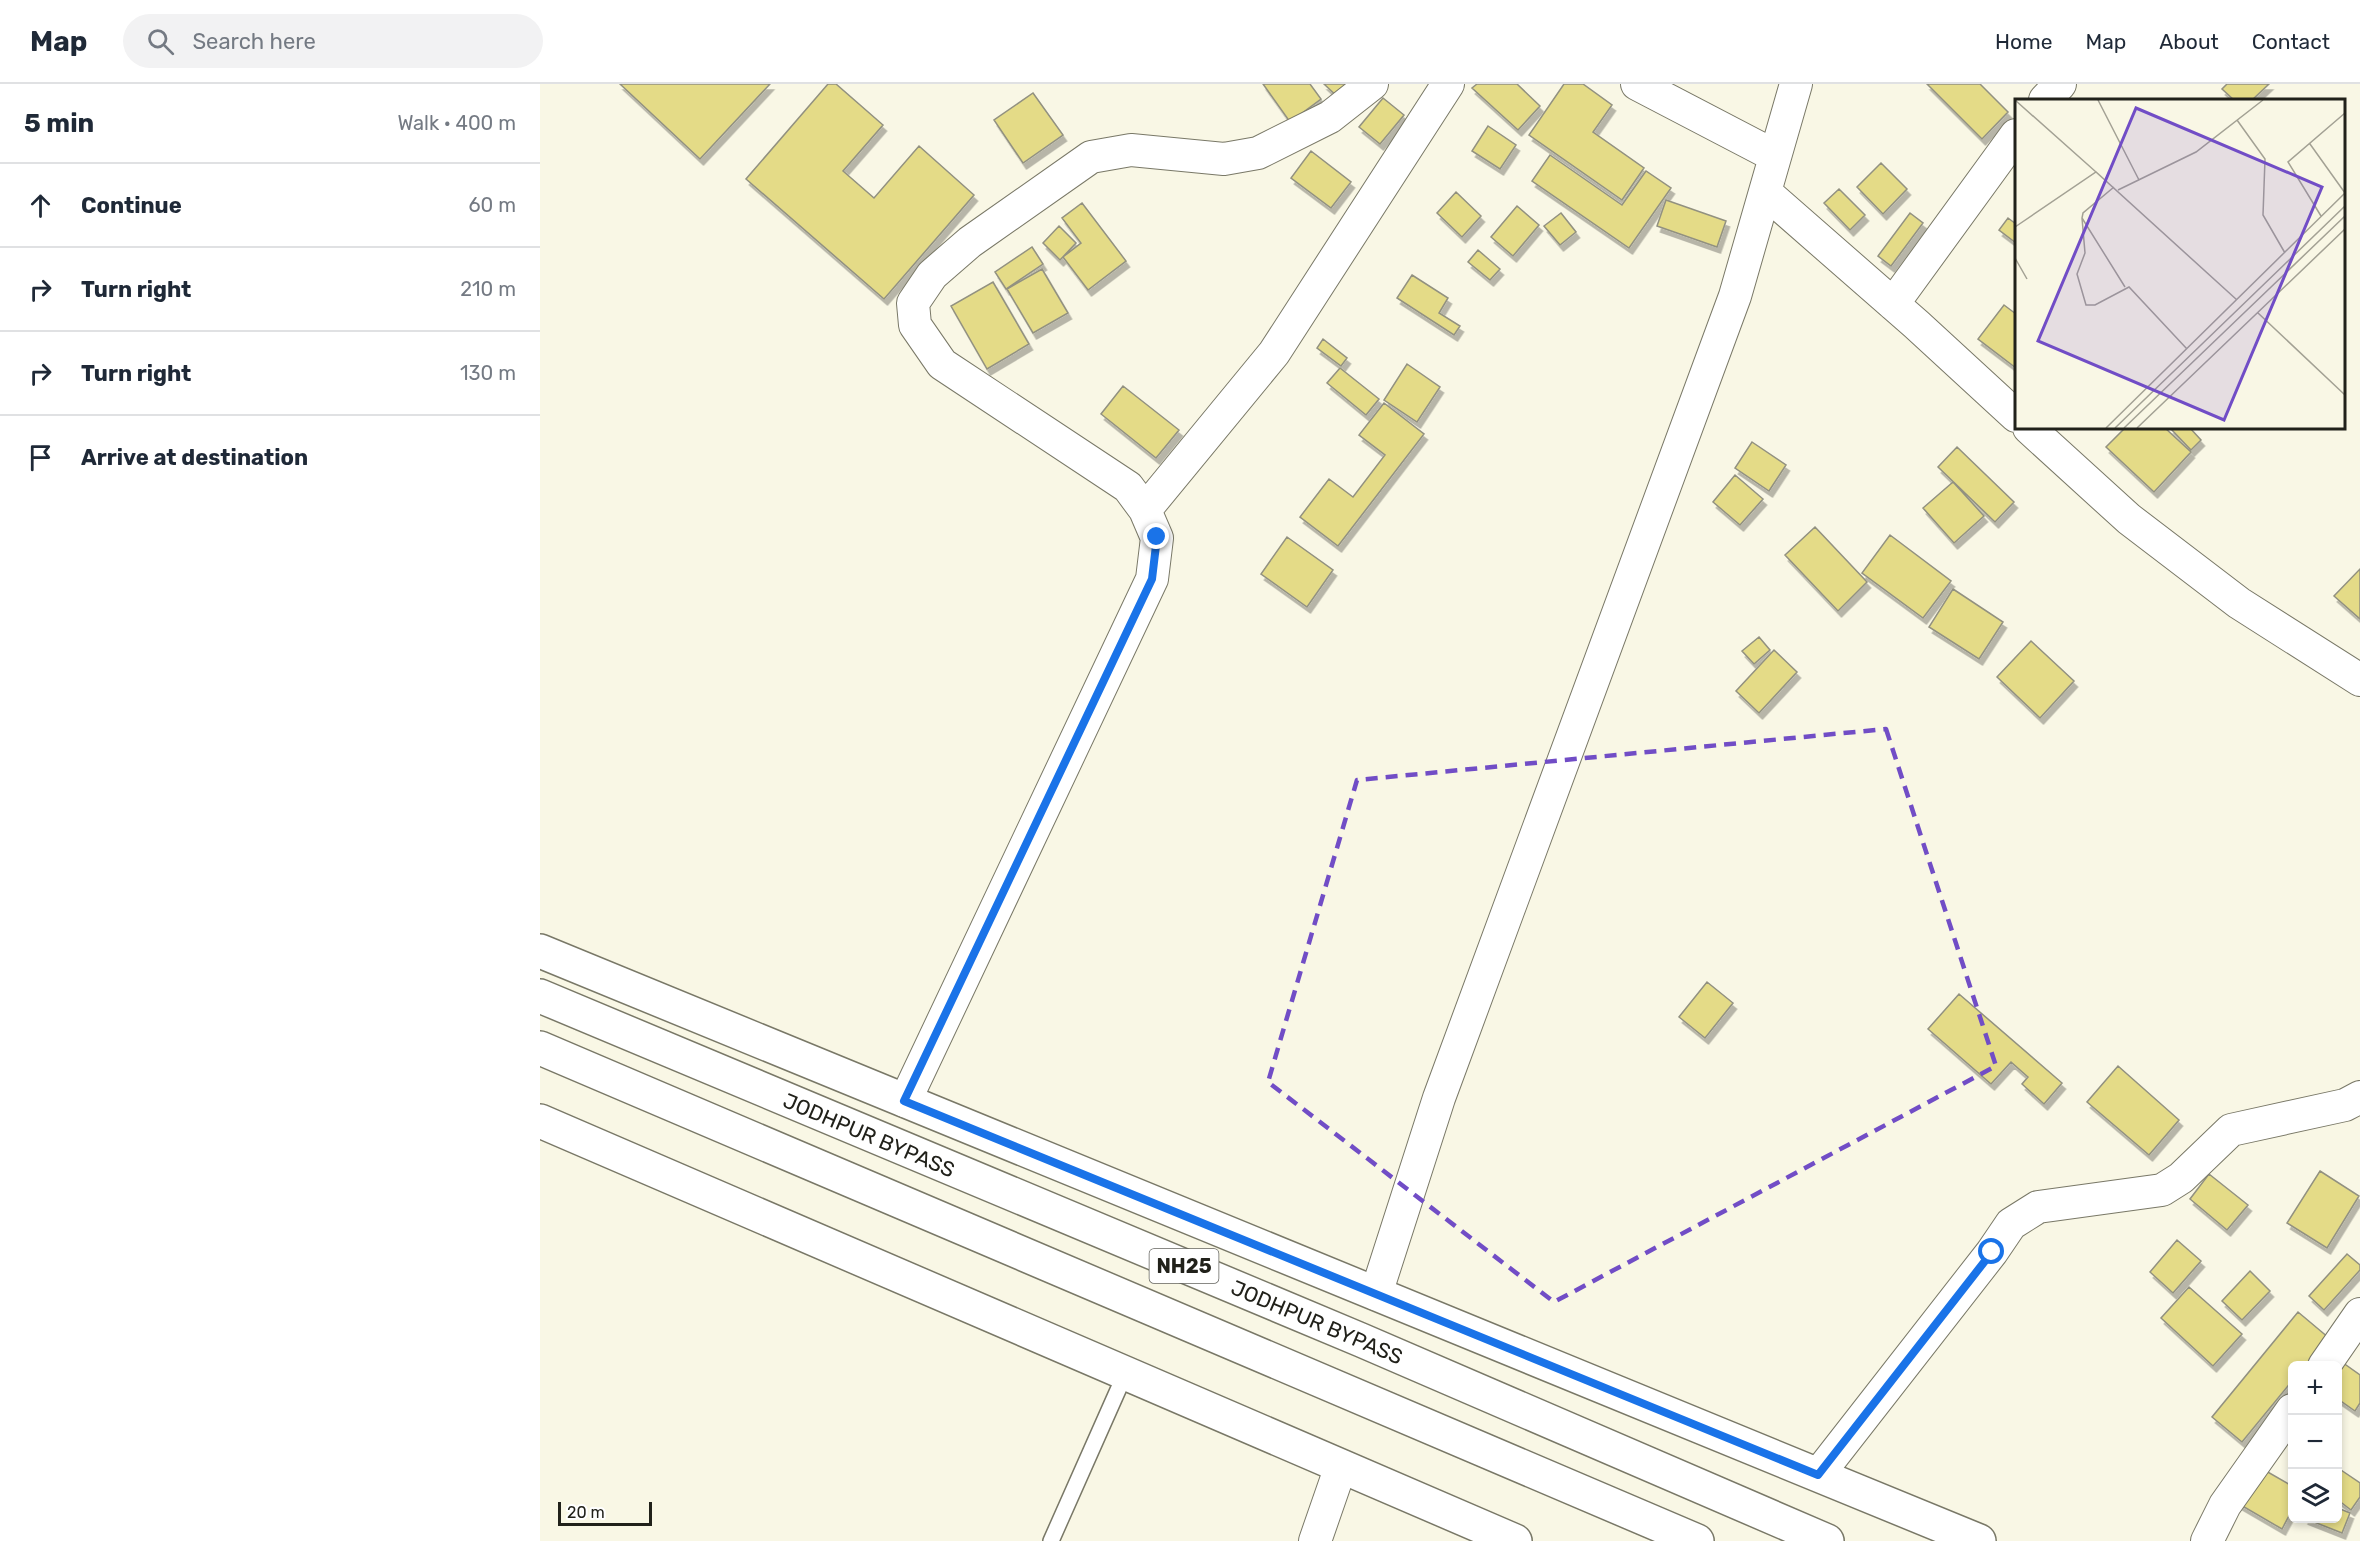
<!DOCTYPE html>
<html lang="en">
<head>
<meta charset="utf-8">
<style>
	body { margin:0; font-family:Rubik,sans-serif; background:#f2f2f3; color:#1f2937 }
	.controls { position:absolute; right:18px; bottom:18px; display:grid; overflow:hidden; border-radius:9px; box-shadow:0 3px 9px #0003 }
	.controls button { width:54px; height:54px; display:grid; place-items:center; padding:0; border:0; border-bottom:2px solid #e0e1e3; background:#fff; color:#1f2937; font:30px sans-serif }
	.scale { position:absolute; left:18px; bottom:15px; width:94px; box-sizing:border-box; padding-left:6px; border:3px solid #21211a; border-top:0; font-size:16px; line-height:21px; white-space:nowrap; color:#21211a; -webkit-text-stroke:4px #fff; paint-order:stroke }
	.stop { position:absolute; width:18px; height:18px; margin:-14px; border:4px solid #1a73e8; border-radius:50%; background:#fff }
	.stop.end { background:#1a73e8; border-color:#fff; box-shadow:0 2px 6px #0008 }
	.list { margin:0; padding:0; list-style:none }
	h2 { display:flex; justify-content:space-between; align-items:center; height:78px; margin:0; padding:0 24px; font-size:26px }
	h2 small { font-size:20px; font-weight:400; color:#747a83 }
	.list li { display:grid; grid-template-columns:39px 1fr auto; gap:18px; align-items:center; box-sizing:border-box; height:84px; padding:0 24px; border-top:2px solid #e0e1e3 }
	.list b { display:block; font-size:22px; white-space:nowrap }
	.list em { font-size:20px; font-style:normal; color:#747a83 }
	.icon { flex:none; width:33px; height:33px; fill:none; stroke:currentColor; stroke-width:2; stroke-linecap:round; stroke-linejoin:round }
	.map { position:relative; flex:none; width:1820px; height:1457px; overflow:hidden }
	header { display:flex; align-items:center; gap:36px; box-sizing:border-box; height:84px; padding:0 30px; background:#fff; border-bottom:2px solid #e0e1e3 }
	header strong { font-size:28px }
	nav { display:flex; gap:33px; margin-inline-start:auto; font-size:21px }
	.search { width:420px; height:54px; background:#f2f2f3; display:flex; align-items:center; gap:15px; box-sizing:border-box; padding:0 21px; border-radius:33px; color:#747a83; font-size:22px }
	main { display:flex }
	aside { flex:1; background:#fff }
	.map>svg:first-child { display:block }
	.building { fill:#e4db87; stroke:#929180; stroke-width:1.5; filter:url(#shadow) }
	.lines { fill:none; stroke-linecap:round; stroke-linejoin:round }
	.lane-casing { stroke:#797867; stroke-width:18 }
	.street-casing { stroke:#797867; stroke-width:34 }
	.secondary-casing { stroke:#797867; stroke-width:36 }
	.highway-casing { stroke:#797867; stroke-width:36 }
	.lane { stroke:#fff; stroke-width:15 }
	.street { stroke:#fff; stroke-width:32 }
	.secondary { stroke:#fff; stroke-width:33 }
	.highway { stroke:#fff; stroke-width:33 }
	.route { stroke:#1a73e8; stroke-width:8 }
	.marked { fill:none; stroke:#714dc6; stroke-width:4.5; stroke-dasharray:12 8; stroke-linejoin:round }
	.labels { text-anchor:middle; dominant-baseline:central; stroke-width:6; stroke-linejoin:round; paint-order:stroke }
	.shield { fill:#fff; stroke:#64645f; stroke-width:1.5 }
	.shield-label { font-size:20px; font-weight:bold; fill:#21211a }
	.street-label { font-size:21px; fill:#21211a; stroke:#fff }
	.inset-road { fill:none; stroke:#a3a194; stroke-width:1.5 }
	.view { fill:#714dc6; fill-opacity:0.15; stroke:#714dc6; stroke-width:3 }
	.inset-edge { fill:none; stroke:#21211a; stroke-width:3 }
</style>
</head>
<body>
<header>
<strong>Map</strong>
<div class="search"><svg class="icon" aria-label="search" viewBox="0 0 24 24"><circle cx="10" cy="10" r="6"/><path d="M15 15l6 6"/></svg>Search here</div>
<nav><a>Home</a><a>Map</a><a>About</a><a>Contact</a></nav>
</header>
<main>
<aside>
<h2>5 min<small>Walk · 400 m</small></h2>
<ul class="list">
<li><svg class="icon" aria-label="ahead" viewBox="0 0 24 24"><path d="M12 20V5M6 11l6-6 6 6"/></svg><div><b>Continue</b></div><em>60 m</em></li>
<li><svg class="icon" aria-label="right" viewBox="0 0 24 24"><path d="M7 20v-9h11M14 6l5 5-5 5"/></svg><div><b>Turn right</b></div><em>210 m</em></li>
<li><svg class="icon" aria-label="right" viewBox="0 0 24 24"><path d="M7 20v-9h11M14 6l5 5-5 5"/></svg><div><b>Turn right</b></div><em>130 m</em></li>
<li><svg class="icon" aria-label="arrive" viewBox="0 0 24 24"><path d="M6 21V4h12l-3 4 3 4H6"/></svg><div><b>Arrive at destination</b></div></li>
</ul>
</aside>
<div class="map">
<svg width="1820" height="1457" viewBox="0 0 1820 1457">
	<defs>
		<filter id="shadow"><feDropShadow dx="3.5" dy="6" stdDeviation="0" flood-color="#0004"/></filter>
	</defs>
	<rect width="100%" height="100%" fill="#f9f7e5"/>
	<path class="building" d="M80,0H230L160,75Z
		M288,0H296L343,41L303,87L334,114L379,62L434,111L344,215L206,95Z
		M723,0H770L781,15L750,38Z
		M784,0H817L802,17Z
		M937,0H977L1000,22L978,46L932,4Z
		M1024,0H1043L1072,21L1053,48L1104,84L1082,116L989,51Z
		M1387,0H1440L1468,28L1442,55Z
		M1687,0H1729L1712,16H1694L1682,5Z
		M493,9L523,51L483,79L454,36Z
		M843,14L864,31L840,60L819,43Z
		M948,42L976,61L960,85L932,67Z
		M771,67L811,98L791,124L751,94Z
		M1010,71L1082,121L1106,87L1131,104L1089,164L992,97Z
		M1341,79L1367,105L1343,130L1317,103Z
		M1299,105L1325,131L1310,146L1284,119Z
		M916,108L941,132L922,153L897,129Z
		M1126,116L1186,137L1177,163L1117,142Z
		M542,119L586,177L548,206L523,173L541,159L522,134Z
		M977,122L999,141L973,172L951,153Z
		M1021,129L1036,148L1020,161L1004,142Z
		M1370,129L1383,139L1351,182L1338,172Z
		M1468,134L1476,140V159L1459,146Z
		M519,142L536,159L520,176L503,159Z
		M492,163L503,180L466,205L455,188Z
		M938,166L960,185L950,196L928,178Z
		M502,185L528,229L493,249L467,205Z
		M872,191L908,214L899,229L920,242L914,251L857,214Z
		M453,198L489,260L447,285L411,222Z
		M1464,221L1476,230V284L1438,255Z
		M783,255L807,274L801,282L777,264Z
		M867,280L900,303L877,338L844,316Z
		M800,284L839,315L826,331L787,299Z
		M583,302L639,346L616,374L561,330Z
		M844,319L884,350L798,462L760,433L789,395L813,413L845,371L819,351Z
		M1585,344H1625L1651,368L1614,408L1566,363Z
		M1630,344H1650L1661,356L1651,366Z
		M1212,358L1246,381L1229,407L1195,384Z
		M1417,363L1474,418L1455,438L1398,383Z
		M1195,391L1223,415L1200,441L1173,418Z
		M1413,398L1444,432L1414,459L1383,424Z
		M1275,443L1327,498L1298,527L1245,471Z
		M1350,451L1411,497L1383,534L1322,489Z
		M747,453L793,486L767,523L721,490Z
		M1820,485V535L1794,512Z
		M1413,505L1463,538L1439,575L1389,543Z
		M1219,553L1230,566L1214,580L1202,567Z
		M1491,557L1534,597L1500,634L1457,593Z
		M1234,566L1257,588L1219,629L1196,607Z
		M1167,898L1193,919L1165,954L1139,933Z
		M1419,910L1522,999L1504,1020L1482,1000L1488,993L1471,978L1451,1000L1388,945Z
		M1578,982L1639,1036L1609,1071L1547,1018Z
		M1780,1087L1819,1112L1787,1164L1747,1139Z
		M1669,1090L1708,1121L1687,1146L1650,1115Z
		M1637,1156L1661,1177L1633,1209L1610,1188Z
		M1807,1170L1820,1181V1186L1784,1226L1769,1212Z
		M1710,1187L1730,1207L1702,1236L1682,1217Z
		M1649,1203L1702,1250L1673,1282L1621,1234Z
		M1758,1228L1789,1254L1765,1282H1752V1297L1702,1358L1672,1333Z
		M1799,1276L1820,1291V1319L1815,1327L1798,1315Z
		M1719,1383L1752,1402V1426L1742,1445L1699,1420Z
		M1798,1384L1820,1399V1413L1811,1426L1798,1416Z
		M1798,1424L1810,1429L1802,1449L1764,1434H1798Z"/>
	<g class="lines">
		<defs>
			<path id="lane" d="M511,1457L586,1288"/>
			<path id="street" d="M1097,0L1235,72
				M1505,16L1520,0
				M1225,108L1376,240L1476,332
				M1353,220L1476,51
				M1489,344L1589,435L1699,519L1820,596
				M605,426L734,269L908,0
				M365,1017L612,495L617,454L605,426L588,403L402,280L375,241L373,219L392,191L430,158L551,73L591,66L684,75L718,69L790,33L832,0
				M836,1210L899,1014L1195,212L1256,0
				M1784,1282L1820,1230
				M1278,1391L1452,1168L1471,1140L1498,1123L1622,1106L1641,1094L1691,1046L1805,1021L1820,1013
				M775,1457L801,1382
				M1667,1457L1685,1421L1752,1326"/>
			<path id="secondary" d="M0,867L1439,1457
				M0,1037L975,1457"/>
			<path id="highway" d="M0,912L821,1256L1287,1457
				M0,964L1157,1457"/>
		</defs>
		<use href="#lane" class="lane-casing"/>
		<use href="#street" class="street-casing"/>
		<use href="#secondary" class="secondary-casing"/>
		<use href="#highway" class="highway-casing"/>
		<use href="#lane" class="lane"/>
		<use href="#street" class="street"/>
		<use href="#secondary" class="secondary"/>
		<use href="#highway" class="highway"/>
	</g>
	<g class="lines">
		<path class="route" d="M617,453L612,495L364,1017L1278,1391L1452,1168"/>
	</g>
	<path class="marked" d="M1346,645L1456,982L1014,1218L728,998L817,696Z"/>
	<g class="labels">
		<rect class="shield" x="609.5" y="1165" width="69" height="34" rx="4.5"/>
		<g class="shield-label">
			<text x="644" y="1182">NH25</text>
		</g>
		<g class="street-label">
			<text transform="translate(329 1051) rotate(23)">JODHPUR BYPASS</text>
			<text transform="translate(777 1238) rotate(23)">JODHPUR BYPASS</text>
		</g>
	</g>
	<g transform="translate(1475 15)">
		<rect width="330" height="330" fill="#f9f7e5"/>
		<path class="inset-road" d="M0,1L81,73M83,1L124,81M222,21L250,60L248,116L270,154M295,45L330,94M99,88L68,114L67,119L110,188M103,91L181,53L248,1M306,117L273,63L330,14M67,119L70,154L62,175L71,206H80L114,188L172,250M0,128L81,73L222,201M0,159L12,180M243,214L330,296M91,329L330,94M100,329L330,107M109,329L330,117M122,329L330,130"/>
		<path class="view" d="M121,9L307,88L209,321L23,242Z"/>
		<rect width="330" height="330" class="inset-edge"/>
	</g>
</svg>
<div class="controls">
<button>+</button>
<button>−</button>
<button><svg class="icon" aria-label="layers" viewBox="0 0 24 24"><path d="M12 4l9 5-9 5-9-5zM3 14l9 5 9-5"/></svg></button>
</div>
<div class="scale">20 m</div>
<div class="stop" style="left:1452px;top:1168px"></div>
<div class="stop end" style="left:617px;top:453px"></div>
</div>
</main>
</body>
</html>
